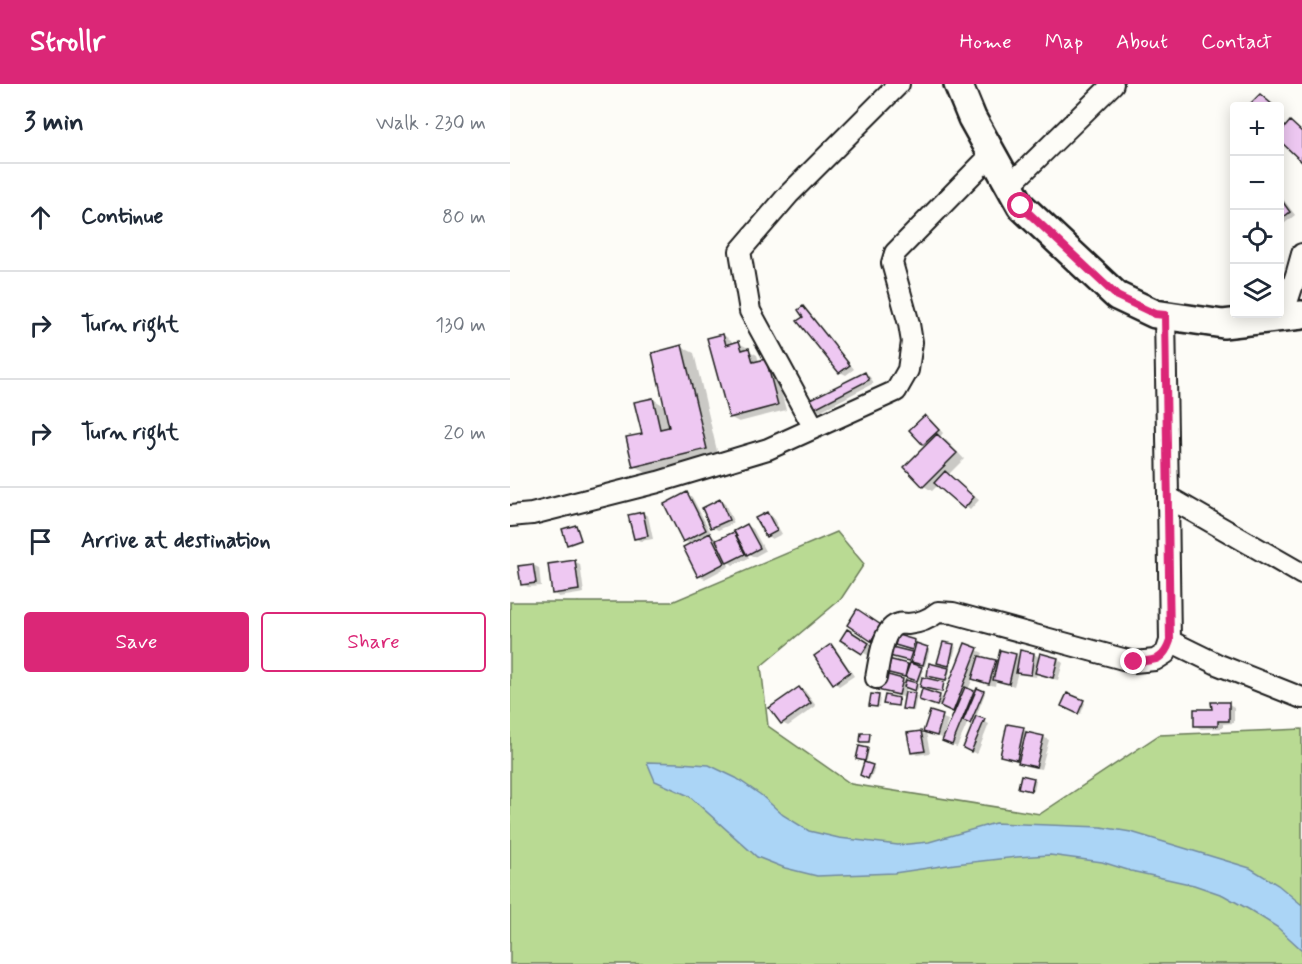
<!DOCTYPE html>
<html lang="en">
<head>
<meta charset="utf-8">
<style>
	body { margin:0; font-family:Mynerve,sans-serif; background:#f2f2f3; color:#1f2937 }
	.controls { position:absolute; right:18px; top:18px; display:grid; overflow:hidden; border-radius:6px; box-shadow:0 3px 15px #0003 }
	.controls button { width:54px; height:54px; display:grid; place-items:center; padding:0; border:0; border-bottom:2px solid #e0e1e3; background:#fff; color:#1f2937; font:30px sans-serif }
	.stop { position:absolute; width:18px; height:18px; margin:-14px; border:4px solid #db2777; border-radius:50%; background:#fff }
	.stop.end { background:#db2777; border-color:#fff; box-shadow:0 2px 6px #0008 }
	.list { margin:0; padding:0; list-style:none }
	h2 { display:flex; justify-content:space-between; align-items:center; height:78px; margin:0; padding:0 24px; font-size:26px }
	h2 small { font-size:20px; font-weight:400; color:#747a83 }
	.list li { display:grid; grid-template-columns:39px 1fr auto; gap:18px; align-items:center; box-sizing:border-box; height:108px; padding:0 24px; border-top:2px solid #e0e1e3 }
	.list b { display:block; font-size:22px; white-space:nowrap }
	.list em { font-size:20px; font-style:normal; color:#747a83 }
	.actions { display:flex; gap:12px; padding:18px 24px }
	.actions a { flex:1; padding:14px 0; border:2px solid #db2777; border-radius:6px; text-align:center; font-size:21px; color:#db2777 }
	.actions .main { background:#db2777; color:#fff }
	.icon { flex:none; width:33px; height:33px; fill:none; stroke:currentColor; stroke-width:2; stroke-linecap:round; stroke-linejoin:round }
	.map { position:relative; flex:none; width:792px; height:880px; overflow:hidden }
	header { display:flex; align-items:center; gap:36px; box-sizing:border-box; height:84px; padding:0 30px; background:#db2777; color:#fff }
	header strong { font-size:28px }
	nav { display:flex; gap:33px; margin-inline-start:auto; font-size:21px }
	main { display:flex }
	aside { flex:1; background:#fff }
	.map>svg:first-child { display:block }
	.green { fill:#b9da93; stroke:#6a7b58; stroke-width:1.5 }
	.water { fill:#abd5f6; stroke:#728b9f; stroke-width:1.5 }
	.shadow { fill:#0003 }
	.building { fill:#eec8f2; stroke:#1c1c1c; stroke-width:1.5 }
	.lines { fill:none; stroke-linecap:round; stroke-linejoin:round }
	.street-casing { stroke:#1c1c1c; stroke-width:24 }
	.secondary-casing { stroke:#1c1c1c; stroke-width:32 }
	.street { stroke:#fdfcf7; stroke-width:20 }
	.secondary { stroke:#fdfcf7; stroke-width:27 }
	.route { stroke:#db2777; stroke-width:8 }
</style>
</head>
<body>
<header>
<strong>Strollr</strong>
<nav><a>Home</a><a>Map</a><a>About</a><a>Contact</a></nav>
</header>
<main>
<aside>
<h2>3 min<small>Walk · 230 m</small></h2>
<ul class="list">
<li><svg class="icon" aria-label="ahead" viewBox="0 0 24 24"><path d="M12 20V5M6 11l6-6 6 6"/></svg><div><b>Continue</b></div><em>80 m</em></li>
<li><svg class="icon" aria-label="right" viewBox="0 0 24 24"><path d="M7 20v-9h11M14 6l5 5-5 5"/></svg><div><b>Turn right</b></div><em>130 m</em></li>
<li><svg class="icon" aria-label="right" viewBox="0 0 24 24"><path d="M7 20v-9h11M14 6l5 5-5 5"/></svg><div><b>Turn right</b></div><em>20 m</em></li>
<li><svg class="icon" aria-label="arrive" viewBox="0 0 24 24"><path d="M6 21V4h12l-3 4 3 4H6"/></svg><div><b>Arrive at destination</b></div></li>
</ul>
<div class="actions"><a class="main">Save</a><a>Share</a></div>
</aside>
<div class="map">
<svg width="792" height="880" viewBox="0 0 792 880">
	<rect width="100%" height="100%" fill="#fdfcf7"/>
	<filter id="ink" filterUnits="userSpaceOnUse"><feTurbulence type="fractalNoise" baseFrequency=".0167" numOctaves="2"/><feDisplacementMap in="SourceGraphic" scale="12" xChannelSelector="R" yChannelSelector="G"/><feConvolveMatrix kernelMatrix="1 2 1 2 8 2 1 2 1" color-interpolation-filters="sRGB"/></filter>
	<g filter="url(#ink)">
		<path class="green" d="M327,448L354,480L331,515L251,582L258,642L341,700L530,730L649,651L792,645V880H0V518H162Z"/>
		<path class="water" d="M137,678L169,679L199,681L226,694L251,711L273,731L299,747L329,754L388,761L419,758L485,739L591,743L621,748L740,784L768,801L792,821V866L767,843L740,826L713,811L684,801L621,787L592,778L540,771L507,773L445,780L384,789L307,792L275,784L247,773L179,712L145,697Z"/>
		<path class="shadow" d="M770,111L785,131L770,143Z
			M293,224L298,227L344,285L336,291L330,288L289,237L295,233Z
			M213,251L221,256L223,260L229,259L238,264V266L247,271L249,278L255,276L264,281L276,326L229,338L221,334Z
			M172,263L184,269L208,371L136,389L125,382L143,315L156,323Z
			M355,289L360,293L364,299L308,328L303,325Z
			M416,333L421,336L433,349L430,353L436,356L454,375L438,391L469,416L460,426L428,401L422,407L414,402L418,362L414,360Z
			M177,410L182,413L201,449L199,450L205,454L207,457L224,449L229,453L237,441L243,445L255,467L244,473L237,469L239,474L223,481L217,477L219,482L195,495L189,492L181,460L174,457Z
			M210,417L215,420L224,439L208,446L203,443Z
			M132,429L138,432L143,455L130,457L125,454Z
			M257,429L262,432L272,450L262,455L257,452Z
			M66,442L68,444L72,457L60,461L58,460Z
			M64,477L70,480L74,509L49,513L44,510Z
			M23,481L29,484L31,502L18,503L12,500Z
			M338,547L364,563L359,572L332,555Z
			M405,557L407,558L406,561L420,565L415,582L383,572L401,570L404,571L406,566L389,561Z
			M456,561L473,569L471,574L488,580L506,571L510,574L511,568L524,570L530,574L547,575L553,579L548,596L532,592L527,589L526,593L513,591L508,588L504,602L486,596L485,602L469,598L463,594L458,606L466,610L468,606L475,609L466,633L479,640L467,670L460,667L464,640L458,638L447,663L439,660L435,655L416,648L420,669L407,671L402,668L411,648L414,650L421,629L438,636L433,654H435L446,628L430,621L429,622L413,616V607L430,612L434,616Z
			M321,562L326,565L344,592L329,602L324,598Z
			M444,562L446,563L441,582L431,580Z
			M397,582L413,586L409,597L378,589L372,586Z
			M438,585L440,586L438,596L420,592Z
			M393,596L409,602L407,607L397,603L395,609L407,612L404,627L396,625L397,614L374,608L369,605Z
			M290,604L295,607L306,622L278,642L272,639L262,624Z
			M558,611L575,619L571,630L553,622Z
			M368,612L370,613L369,623L361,621Z
			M719,620L724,623V639L713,640V644L691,645L686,642L703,627Z
			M513,645L518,648V650L533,653L539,656L531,685L515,682L510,678V677L497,675L492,672Z
			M357,665L359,666L357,677L350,676Z
			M355,680L365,684L360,695L351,691Z
			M524,695L526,696L524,707L512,704Z"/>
		<path class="building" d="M750,10L764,22H738Z
			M780,37L792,48V78L770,57V49Z
			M770,114L780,128L770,136Z
			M293,222L340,281L329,289L287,237L293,233L288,226Z
			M213,250L216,261L229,257L232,266L239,264L243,278L256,275L268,321L219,334L197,254Z
			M172,261L197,365L123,383L116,353L132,350L124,318L143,314L150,345L159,343L142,269Z
			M355,288L359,296L301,326L297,317Z
			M415,331L429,346L413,361L399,346Z
			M427,350L447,369L413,403L394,383Z
			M435,387L464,413L454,425L424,399Z
			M177,408L196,446L173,458L154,420Z
			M210,415L219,436L201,444L192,424Z
			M133,428L138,452L124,455L118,431Z
			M257,428L267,447L256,453L245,434Z
			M237,440L250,464L237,471L224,447Z
			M66,441L71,456L57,461L52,445Z
			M224,448L235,470L217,479L206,456Z
			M200,449L215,479L188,493L173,463Z
			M65,476L69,506L42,510L38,480Z
			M23,480L26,499L11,501L8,482Z
			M347,525L371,541L361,557L337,541Z
			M337,545L359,559L352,570L330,556Z
			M388,551L405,556L402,566L385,561Z
			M433,558L444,560L439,582L427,579Z
			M406,559L418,563L413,581L401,578Z
			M455,559L468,564L443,628L430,622Z
			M321,560L340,588L323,600L304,572Z
			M382,563L402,568L399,577L379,572Z
			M490,566L506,570L499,600L483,596Z
			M510,566L524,569L521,591L506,589Z
			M530,569L548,574L543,594L525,589Z
			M469,572L486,576L479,600L462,595Z
			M374,574L398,580L395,593L371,587Z
			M400,579L412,583L407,597L395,593Z
			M419,579L439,584L436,596L417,592Z
			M371,589L393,595L389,611L367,606Z
			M412,593L434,598L432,608L410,603Z
			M396,596L407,599L405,607L394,603Z
			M289,603L301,619L271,640L259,624Z
			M455,603L464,607L442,661L432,657Z
			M467,604L474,607L460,640L453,637Z
			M412,605L430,611L427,622L409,616Z
			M395,608L405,609L402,626L392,625Z
			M557,609L574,616L568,630L551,622Z
			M361,610L369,611L367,623L359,622Z
			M375,611L389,614L388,622L373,620Z
			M701,618H719V637H708V642H684V625H702Z
			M420,627L433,631L427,652L413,648Z
			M466,632L475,635L461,668L453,664Z
			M497,640L514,643L507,676L490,672Z
			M411,647L415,667L401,669L397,649Z
			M516,648L534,652L526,683L508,679Z
			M351,649H360L359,658H350Z
			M349,662L358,664L355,677L346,675Z
			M354,678L363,681L358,695L350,691Z
			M511,691L524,694L521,707L508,704Z"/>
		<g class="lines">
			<defs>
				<path id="street" d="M500,101L603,0
					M655,231L658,413L792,490
					M772,234L787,188L792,170
					M304,344L240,227L230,167L279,110L389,0
					M0,432L22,430L148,398L258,365L386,307L398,286L402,258L399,240L382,179L385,169L482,70
					M660,557L709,581L792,614
					M366,594C369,580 372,543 389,540C392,539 395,540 398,540C410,539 418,536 428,528L443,529L624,578L645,576L656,569L660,557L658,413"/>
				<path id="secondary" d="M448,0L462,34L511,122L607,212L645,230L713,240L792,231"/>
			</defs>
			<use href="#street" class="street-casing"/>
			<use href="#secondary" class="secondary-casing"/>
			<use href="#street" class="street"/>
			<use href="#secondary" class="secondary"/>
		</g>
	</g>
	<g class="lines" filter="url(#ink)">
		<path class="route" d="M511,122L607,212L645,230L655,231L660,557C653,578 644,576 624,578"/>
	</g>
</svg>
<div class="controls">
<button>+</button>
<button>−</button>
<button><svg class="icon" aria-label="locate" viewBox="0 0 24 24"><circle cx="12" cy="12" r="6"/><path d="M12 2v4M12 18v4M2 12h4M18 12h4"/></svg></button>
<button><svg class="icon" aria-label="layers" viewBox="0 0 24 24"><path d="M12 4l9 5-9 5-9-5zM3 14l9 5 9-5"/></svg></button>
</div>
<div class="stop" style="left:511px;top:122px"></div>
<div class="stop end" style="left:624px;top:578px"></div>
</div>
</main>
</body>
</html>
